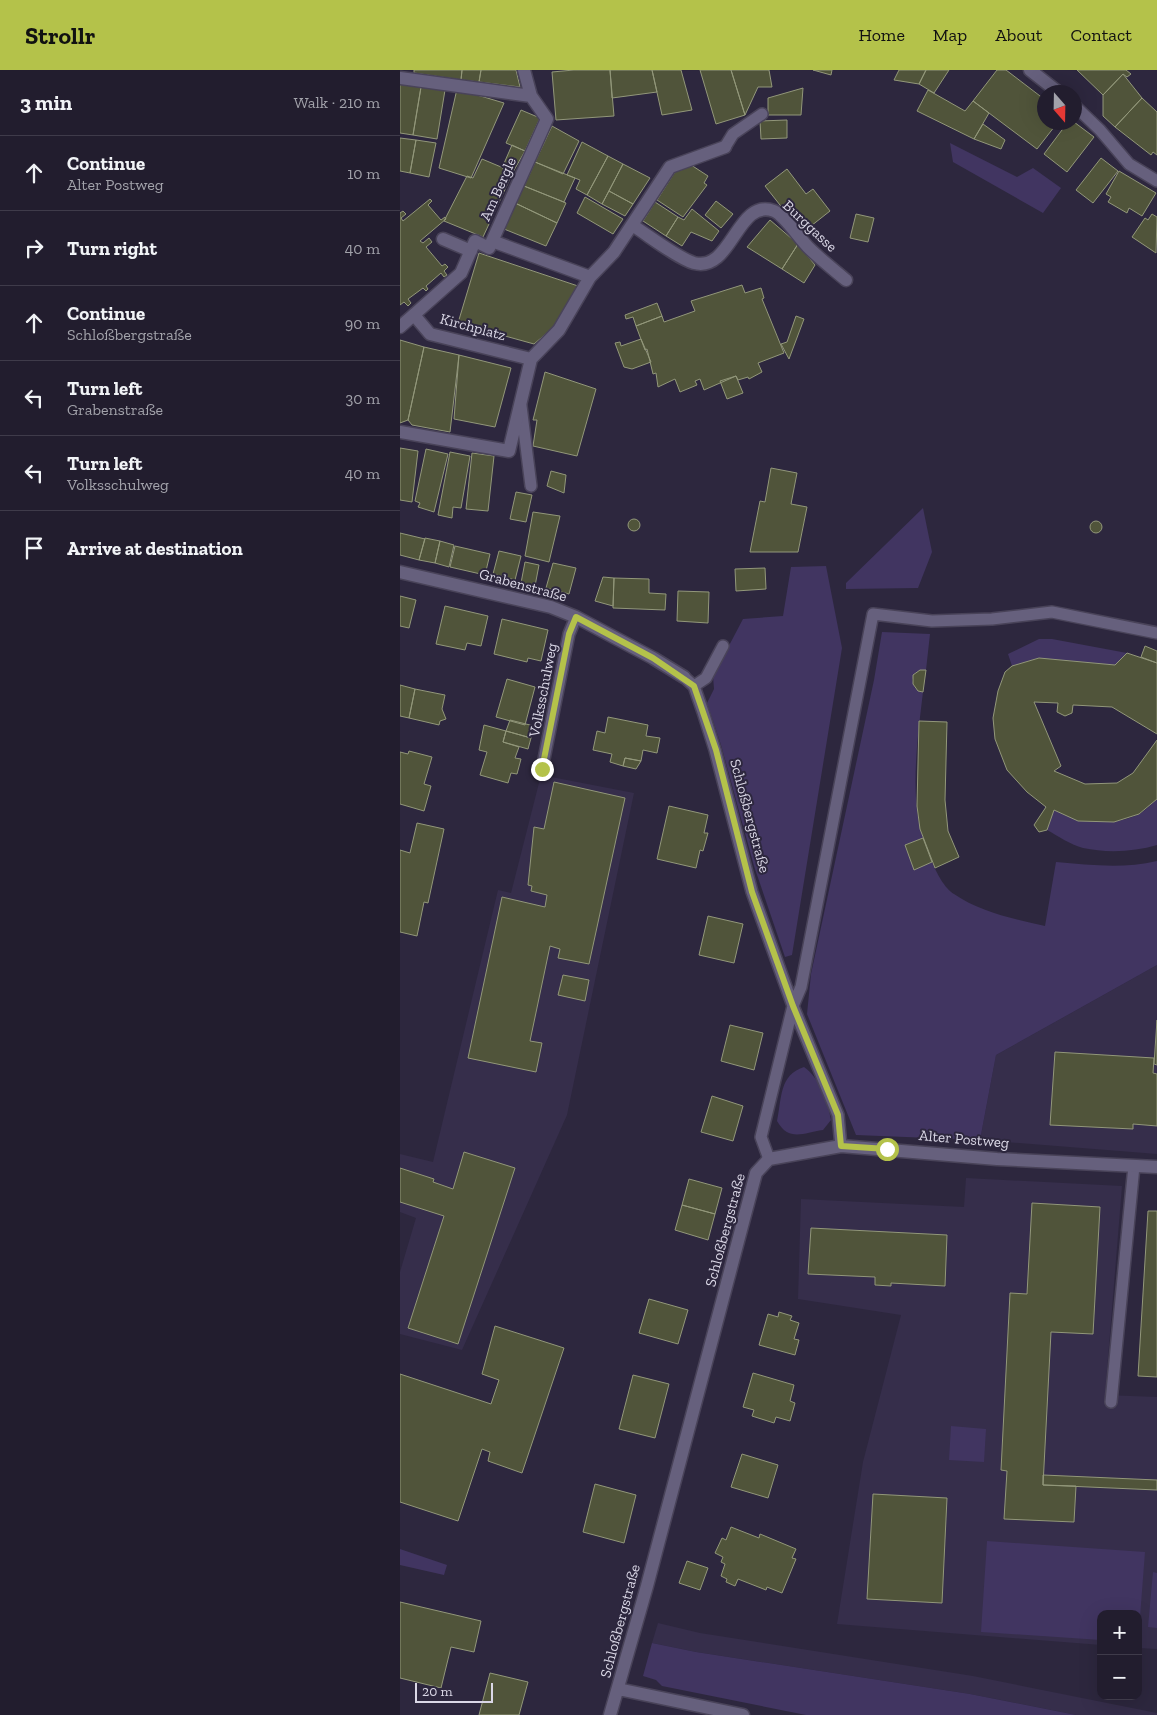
<!DOCTYPE html>
<html lang="en">
<head>
<meta charset="utf-8">
<style>
	body { margin:0; font-family:"Zilla Slab",serif; background:#2a2636; color:#f1f3f6 }
	.controls { position:absolute; right:15px; bottom:15px; display:grid; overflow:hidden; border-radius:10px; box-shadow:0 5px 20px #0002 }
	.controls button { width:45px; height:45px; display:grid; place-items:center; padding:0; border:0; border-bottom:1px solid #3f3b4a; background:#221d2e; color:#f1f3f6; font:25px sans-serif }
	.compass { position:absolute; left:637px; top:15px; width:45px; height:45px; border-radius:50%; background:#221d2e; box-shadow:0 5px 20px #0002; rotate:160deg }
	.scale { position:absolute; left:15px; bottom:12px; width:78px; box-sizing:border-box; padding-left:5px; border:2px solid #dad7e6; border-top:0; font-size:14px; line-height:18px; white-space:nowrap; color:#dad7e6; -webkit-text-stroke:4px #2d273e; paint-order:stroke }
	.stop { position:absolute; width:15px; height:15px; margin:-11px; border:4px solid #b4c24a; border-radius:50%; background:#fff }
	.stop.end { background:#b4c24a; border-color:#fff; box-shadow:0 1px 5px #0008 }
	.list { margin:0; padding:0; list-style:none }
	h2 { display:flex; justify-content:space-between; align-items:center; height:65px; margin:0; padding:0 20px; font-size:21px }
	h2 small { font-size:16px; font-weight:400; color:#a2a2aa }
	.list li { display:grid; grid-template-columns:32px 1fr auto; gap:15px; align-items:center; box-sizing:border-box; height:75px; padding:0 20px; border-top:1px solid #3f3b4a }
	.list b { display:block; font-size:19px; white-space:nowrap }
	.list p { margin:0; font-size:16px; white-space:nowrap; color:#a2a2aa }
	.list em { font-size:16px; font-style:normal; color:#a2a2aa }
	.icon { flex:none; width:28px; height:28px; fill:none; stroke:currentColor; stroke-width:2; stroke-linecap:round; stroke-linejoin:round }
	.map { position:relative; flex:none; width:757px; height:1645px; overflow:hidden }
	header { display:flex; align-items:center; gap:30px; box-sizing:border-box; height:70px; padding:0 25px; background:#b4c24a; color:#111 }
	header strong { font-size:24px }
	nav { display:flex; gap:28px; margin-inline-start:auto; font-size:18px }
	main { display:flex }
	aside { flex:1; background:#221d2e }
	.map>svg:first-child { display:block }
	.built { fill:#362e4b }
	.green { fill:#413561 }
	.building { fill:#50543a; stroke:#92977a }
	.lines { fill:none; stroke-linecap:round; stroke-linejoin:round }
	.lane-casing { stroke:#494359; stroke-width:14 }
	.street-casing { stroke:#494359; stroke-width:15 }
	.lane { stroke:#66607d; stroke-width:11 }
	.street { stroke:#66607d; stroke-width:12 }
	.route { stroke:#b4c24a; stroke-width:6 }
	.labels { text-anchor:middle; dominant-baseline:central; stroke-width:4; stroke-linejoin:round; paint-order:stroke }
	.street-label { font-size:15px; fill:#dad7e6; stroke:#2d273e }
</style>
</head>
<body>
<header>
<strong>Strollr</strong>
<nav><a>Home</a><a>Map</a><a>About</a><a>Contact</a></nav>
</header>
<main>
<aside>
<h2>3 min<small>Walk · 210 m</small></h2>
<ul class="list">
<li><svg class="icon" aria-label="ahead" viewBox="0 0 24 24"><path d="M12 20V5M6 11l6-6 6 6"/></svg><div><b>Continue</b><p>Alter Postweg</p></div><em>10 m</em></li>
<li><svg class="icon" aria-label="right" viewBox="0 0 24 24"><path d="M7 20v-9h11M14 6l5 5-5 5"/></svg><div><b>Turn right</b></div><em>40 m</em></li>
<li><svg class="icon" aria-label="ahead" viewBox="0 0 24 24"><path d="M12 20V5M6 11l6-6 6 6"/></svg><div><b>Continue</b><p>Schloßbergstraße</p></div><em>90 m</em></li>
<li><svg class="icon" aria-label="left" viewBox="0 0 24 24"><path d="M17 20v-9H6M10 6l-5 5 5 5"/></svg><div><b>Turn left</b><p>Grabenstraße</p></div><em>30 m</em></li>
<li><svg class="icon" aria-label="left" viewBox="0 0 24 24"><path d="M17 20v-9H6M10 6l-5 5 5 5"/></svg><div><b>Turn left</b><p>Volksschulweg</p></div><em>40 m</em></li>
<li><svg class="icon" aria-label="arrive" viewBox="0 0 24 24"><path d="M6 21V4h12l-3 4 3 4H6"/></svg><div><b>Arrive at destination</b></div></li>
</ul>
</aside>
<div class="map">
<svg width="757" height="1645" viewBox="0 0 757 1645">
	<rect width="100%" height="100%" fill="#2d273e"/>
	<path class="built" d="M141,705L234,723L167,1045L62,1280L0,1264V1202L16,1148L0,1142V1084L33,1092L98,820L111,823Z
		M757,895V1084L580,1070L596,985Z
		M566,1108L722,1116L705,1325L757,1327V1579L738,1578V1544H701V1575L437,1554L463,1392L501,1245L398,1229L401,1129L564,1137Z
		M258,1553L300,1563L573,1606L757,1643V1645H676L570,1624L296,1582L252,1573Z"/>
	<path class="green" d="M550,73L617,107L633,98L661,118L643,143L553,92Z
		M523,438L532,482L518,518L446,519V513Z
		M426,496L442,578L392,885L385,887L354,796L321,675L307,633L314,619L313,606L343,549L383,546L391,497Z
		M482,562L530,564L526,600L516,602L512,610L515,618L523,622C518,665 509,726 523,768L505,775L514,799L532,792C536,802 545,819 554,824C580,842 614,849 645,856L656,792C690,795 723,799 757,791V895L596,985L580,1070L456,1065L407,944L411,904L474,610Z
		M639,569H652L727,583L715,595L639,588L612,596L608,584Z
		M757,729V775C734,782 706,783 683,778C671,775 658,766 647,760L654,740C679,751 712,758 739,744C745,741 751,734 757,729Z
		M404,997C420,1008 428,1032 431,1050L423,1060C403,1063 389,1072 377,1051C382,1028 379,1005 404,997Z
		M551,1356L586,1359L584,1392L549,1390Z
		M587,1471L745,1482L738,1573V1544H701V1570L581,1562Z
		M0,1479L47,1495L44,1505L0,1495Z
		M753,1502L757,1503V1558L748,1557Z
		M252,1573L296,1582L570,1624L676,1645H406L262,1616L256,1610L243,1606Z"/>
	<path class="building" d="M14,0H62L61,10L14,3Z
		M62,0H81L79,12L61,10Z
		M81,0H116L120,17L79,12Z
		M174,0H210L214,46L156,50L152,2Z
		M210,0H252L257,22L212,28Z
		M252,0H281L292,40L262,45Z
		M300,0H331L345,45L316,54Z
		M331,0H369L372,17H358L345,45Z
		M413,0H432L431,5Z
		M499,0H526L519,14L494,10Z
		M526,0H549L534,23L519,14Z
		M597,0H606L644,29V52H658L637,79L573,31Z
		M677,0H726L731,4L727,7L723,4L703,25Z
		M723,4L742,28L715,57L703,46V25Z
		M0,14L21,17L13,65L0,63Z
		M21,17L45,20L37,69L13,65Z
		M403,18L401,45H368V28Z
		M57,19L104,33L71,108L39,98Z
		M528,20L565,41L573,31L589,43L574,69L517,41Z
		M742,28L757,42V85L753,82L751,85L715,57Z
		M121,40L140,48L125,81L106,73Z
		M387,50V68L361,69L360,51Z
		M668,52H674L694,67L667,102L644,84Z
		M583,54L605,70L601,79L574,69Z
		M152,56L179,71L163,104L135,92Z
		M0,68L16,70L10,103L0,101Z
		M16,70L36,73L29,107L10,103Z
		M182,72L208,86L187,125L176,119L180,110L167,105Z
		M112,75L125,81L113,102L102,98Z
		M208,86L223,94L202,134L187,125Z
		M701,88L718,101L693,133L676,120Z
		M82,89L113,102L83,167L44,151L67,106L73,108Z
		M135,92L175,108L164,132L124,116Z
		M288,93L308,106L304,113L307,115L283,147L257,130L278,97Z
		M223,94L250,108L233,134L209,121Z
		M387,99L406,124L413,119L430,141L402,163L365,116Z
		M719,101L756,123L742,146L729,138L727,143L708,132L711,127L706,124Z
		M124,116L166,133L157,153L115,133Z
		M209,121L233,134L225,146L202,134Z
		M185,127L223,149L213,164L177,143Z
		M30,129L32,131L28,135L41,150L45,147L46,149L20,171L23,173L29,168L32,172L26,177L42,196L45,194L48,197L44,201L47,205L44,207L41,203L26,216L28,219L26,221L23,218L8,229L11,233L8,236L4,232L0,235V143L3,141L6,144L1,148L3,151Z
		M316,131L333,144L321,158L305,145Z
		M255,132L278,147L266,166L243,151Z
		M115,133L157,153L146,176L104,159Z
		M292,139L319,161L312,171L291,162L282,176L266,166L278,147L284,150Z
		M456,144L474,148L468,172L450,168Z
		M752,144L757,147L756,183L732,167L745,148L748,150Z
		M370,150L398,174L382,199L347,177Z
		M398,174L415,195L404,213L382,199Z
		M79,183L178,216L154,257L134,274L58,253Z
		M342,215L345,223L361,218L364,228L362,229L384,283L358,293L362,302L349,309L348,307L338,310L336,306L304,320L300,309L295,311L297,315L280,322L275,309L258,317L256,303L253,304L247,279L245,280L236,256L262,246L264,252L295,241L291,231Z
		M257,233L262,246L236,256L233,247L226,249L225,245Z
		M396,246L404,249L389,289L381,274L387,272Z
		M241,269L251,292L232,299L224,297L215,273L220,272L221,276Z
		M0,270L24,277L8,350L0,353Z
		M24,277L59,285L50,362L12,355L8,350Z
		M59,285L111,298L95,357L54,349Z
		M145,302L196,319L177,386L133,376L137,350H133Z
		M336,306L343,323L327,329L320,311Z
		M0,378L18,381L12,432L0,430Z
		M26,379L48,384L34,442L18,437L20,433L15,431Z
		M50,382L70,386L61,438L53,437L52,448L38,445Z
		M72,383L94,386L88,441L66,439Z
		M371,398L397,403L391,434L407,437L398,482H350L360,431L365,432Z
		M151,401L166,405L164,423L147,416Z
		M116,422L132,425L126,452L110,449Z
		M133,442L160,446L149,492L125,486Z
		M228 455a6 6 0 1 1 12 0a6 6 0 1 1-12 0Z
		M690 457a6 6 0 1 1 12 0a6 6 0 1 1-12 0Z
		M0,463L25,469L19,490L0,485Z
		M25,468L40,471L35,493L19,490Z
		M40,471L54,475L49,497L35,493Z
		M55,476L90,484L85,505L50,497Z
		M99,481L121,486L115,510L93,504Z
		M125,492L139,495L135,516L121,513Z
		M153,493L176,498L169,524L146,518Z
		M365,498L366,519L336,521L335,499Z
		M203,507L214,508L213,536L195,531Z
		M214,508L249,509V523L266,524L265,540L213,538Z
		M278,521L309,522L308,553L277,551Z
		M0,526L16,530L9,558L0,556Z
		M45,536L88,546L81,576L67,573L65,580L36,574Z
		M102,549L148,560L141,591L128,588L127,592L94,584Z
		M745,576L757,581V593L741,587Z
		M727,583L757,593V664L712,637L673,635L672,643L665,646L657,642L658,633L634,632L661,696L654,701L685,714L717,713L733,703L757,670V729L739,744L714,752L678,751L654,740L647,760L639,762L634,755L646,737L627,722L607,700L595,669L593,648L598,621L605,602L612,596L639,588L715,595Z
		M520,600H526L523,622L518,621L513,614V605Z
		M107,609L135,617L125,655L96,647Z
		M0,615L15,619L9,648L0,646Z
		M15,619L45,625L42,639L46,649L40,651L39,655L9,648Z
		M208,647L248,655L246,666L260,668L257,683L243,680L241,691L225,688L223,696L210,692L212,684L193,680L197,661L205,663Z
		M110,650L134,656L131,668L106,661Z
		M519,651L547,652L545,730L548,761L559,787L535,798L520,759L517,736Z
		M84,655L106,661L103,672L119,677L115,688L121,689L117,704L111,703L108,713L80,705L87,682L79,680Z
		M106,661L131,668L128,679L103,672Z
		M9,681L32,687L24,714L31,716L24,741L0,734V682L8,684Z
		M225,688L241,691L236,699L223,696Z
		M154,712L225,728L189,894L158,888L160,879L150,876L130,971L142,973L136,1002L68,988L102,827L145,837L147,825L131,821L132,816L128,815L134,757L144,759Z
		M269,736L308,745L304,763H308L303,781L300,780L296,798L257,789Z
		M17,753L44,759L28,833L24,832L17,866L0,862V780L10,783Z
		M523,768L532,792L514,800L505,775Z
		M308,846L343,854L334,893L299,885Z
		M163,905L189,910L185,931L158,925Z
		M757,950V995L754,994Z
		M330,955L363,963L354,1000L321,991Z
		M655,982L754,988L753,1003L757,1004V1056L733,1054V1059L650,1055Z
		M312,1026L343,1036L333,1071L301,1062Z
		M64,1082L115,1098L58,1274L8,1258L44,1146L0,1132V1098L34,1109L33,1112L53,1119Z
		M289,1109L322,1118L315,1144L282,1135Z
		M632,1133L700,1137L693,1264L651,1262L643,1415L676,1416L674,1452L604,1449L607,1401L601,1400L610,1223L627,1224Z
		M282,1135L315,1144L308,1170L275,1160Z
		M748,1141H757V1307L738,1306Z
		M411,1158L547,1165L545,1216L491,1213V1216L475,1215V1207L408,1204Z
		M249,1229L288,1240L278,1274L239,1263Z
		M379,1242L392,1246L390,1250L399,1253L394,1269L399,1270L395,1285L359,1275L368,1244L378,1247Z
		M95,1256L164,1278L122,1403L88,1391L90,1382L82,1379L58,1451L0,1432V1304L91,1334L99,1310L82,1304Z
		M353,1303L394,1315L390,1331L395,1333L390,1351L376,1347L374,1353L352,1346L354,1340L343,1337Z
		M233,1305L269,1314L255,1368L219,1359Z
		M342,1384L378,1395L368,1428L331,1417Z
		M643,1405L757,1410V1420L643,1415Z
		M195,1414L236,1425L224,1473L183,1462Z
		M473,1424L547,1428L542,1533L467,1529Z
		M331,1457L359,1468L360,1464L396,1479L392,1488L396,1489L382,1523L367,1517L366,1520L338,1509L335,1516L326,1512L327,1509L321,1506L325,1494L321,1492L323,1487L315,1483L322,1468L326,1470Z
		M287,1491L308,1498L300,1520L279,1513Z
		M0,1532L81,1551L74,1582L51,1577L41,1618L0,1608Z
		M90,1603L128,1612L119,1645H79Z"/>
	<g class="lines">
		<defs>
			<path id="lane" d="M675,36L700,60L729,94L757,111
				M325,77L333,64L362,44
				M121,336L131,416
				M284,607L294,616L303,642L315,680L352,822L393,936L438,1045L441,1076
				M294,616L306,608L323,576
				M142,699L169,564L176,547
				M369,1089L361,1067L393,936L401,917L473,544L532,551L592,549L652,542L757,563
				M711,1332L734,1096"/>
			<path id="street" d="M630,0L658,22
				M0,8L131,26
				M674,35L675,36
				M232,155C248,165 277,188 294,193C332,203 337,127 374,141C384,145 399,168 408,177C420,189 433,199 446,210
				M43,169L71,181
				M92,171L190,207
				M14,245L30,264L131,289
				M0,257L61,203L75,171L89,178L147,49L131,26L124,0
				M0,362L109,381L131,289L159,260L190,207L214,182L270,97L325,77
				M0,502L151,537L176,547L253,588L284,607
				M218,1619L343,1645
				M210,1645L247,1516L356,1103L369,1089L441,1076L597,1089L757,1097"/>
		</defs>
		<use href="#lane" class="lane-casing"/>
		<use href="#street" class="street-casing"/>
		<use href="#lane" class="lane"/>
		<use href="#street" class="street"/>
	</g>
	<g class="lines">
		<path class="route" d="M142,699L169,564L176,547L253,588L294,616L316,680L352,822L393,936L438,1045L441,1076L487,1079"/>
	</g>
	<g class="labels">
		<g class="street-label">
			<text transform="translate(98 119) rotate(-66)">Am Bergle</text>
			<text transform="translate(410 156) rotate(43)">Burggasse</text>
			<text transform="translate(73 257) rotate(15)">Kirchplatz</text>
			<text transform="translate(123 515) rotate(15)">Grabenstraße</text>
			<text transform="translate(143 620) rotate(-79)">Volksschulweg</text>
			<text transform="translate(350 746) rotate(75)">Schloßbergstraße</text>
			<text transform="translate(564 1069) rotate(5)">Alter Postweg</text>
			<text transform="translate(325 1160) rotate(-75)">Schloßbergstraße</text>
			<text transform="translate(220 1551) rotate(-75)">Schloßbergstraße</text>
		</g>
	</g>
</svg>
<div class="controls">
<button>+</button>
<button>−</button>
</div>
<svg class="compass" viewBox="-18 -18 36 36"><path d="M0-13l5 13h-10z" fill="#e53935"/><path d="M0 13l5-13h-10z" fill="#a2a2aa"/></svg>
<div class="scale">20 m</div>
<div class="stop" style="left:487px;top:1079px"></div>
<div class="stop end" style="left:142px;top:699px"></div>
</div>
</main>
</body>
</html>
